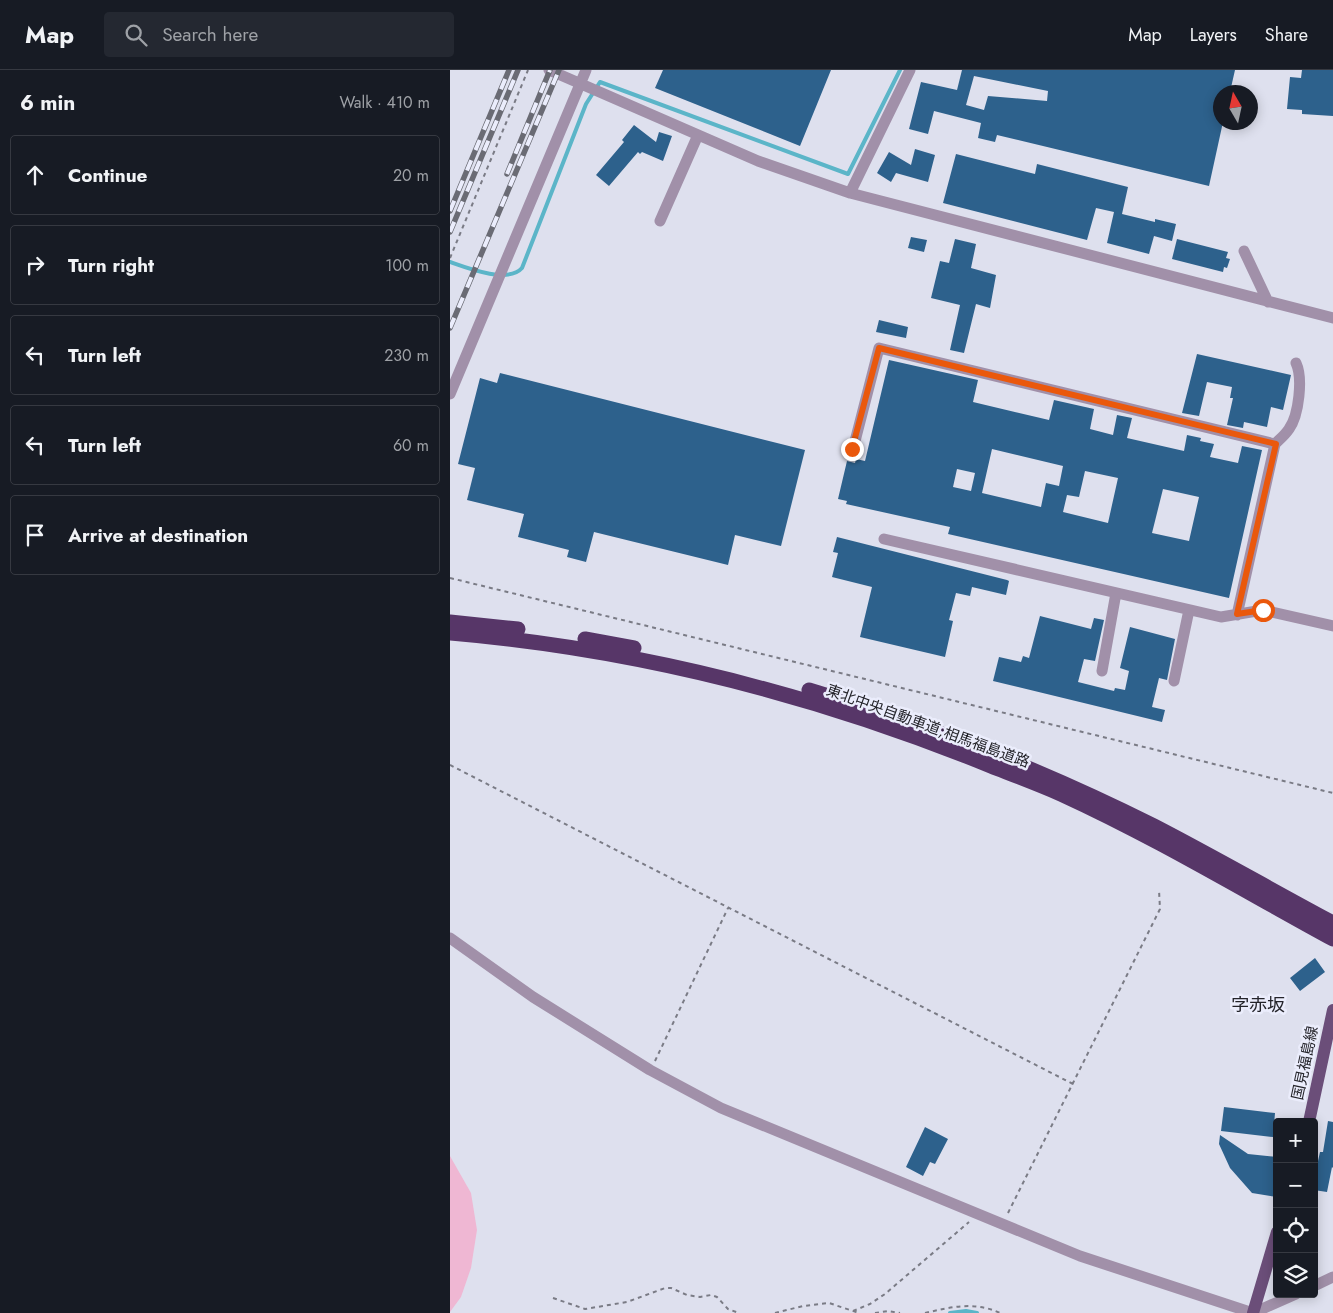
<!DOCTYPE html>
<html lang="en">
<head>
<meta charset="utf-8">
<style>
	body { margin:0; font-family:Jost,"Noto Sans JP",sans-serif; background:#242831; color:#f1f3f6 }
	.controls { position:absolute; right:15px; bottom:15px; display:grid; overflow:hidden; border-radius:5px; box-shadow:0 2px 12px #0003 }
	.controls button { width:45px; height:45px; display:grid; place-items:center; padding:0; border:0; border-bottom:1px solid #363941; background:#171b24; color:#f1f3f6; font:25px sans-serif }
	.compass { position:absolute; left:763px; top:15px; width:45px; height:45px; border-radius:50%; background:#171b24; box-shadow:0 2px 12px #0003; rotate:351deg }
	.stop { position:absolute; width:15px; height:15px; margin:-11px; border:4px solid #ea580c; border-radius:50%; background:#fff }
	.stop.end { background:#ea580c; border-color:#fff; box-shadow:0 1px 5px #0008 }
	.list { margin:0; padding:0; list-style:none }
	h2 { display:flex; justify-content:space-between; align-items:center; height:65px; margin:0; padding:0 20px; font-size:21px }
	h2 small { font-size:16px; font-weight:400; color:#9ea1a6 }
	.list li { display:grid; grid-template-columns:32px 1fr auto; gap:15px; align-items:center; box-sizing:border-box; height:80px; margin:0 10px 10px; padding:0 10px; border:1px solid #363941; border-radius:5px }
	.list b { display:block; font-size:19px; white-space:nowrap }
	.list em { font-size:16px; font-style:normal; color:#9ea1a6 }
	.icon { flex:none; width:28px; height:28px; fill:none; stroke:currentColor; stroke-width:2; stroke-linecap:round; stroke-linejoin:round }
	.map { position:relative; flex:none; width:883px; height:1243px; overflow:hidden }
	header { display:flex; align-items:center; gap:30px; box-sizing:border-box; height:70px; padding:0 25px; background:#171b24; border-bottom:1px solid #363941 }
	header strong { font-size:24px }
	nav { display:flex; gap:28px; margin-inline-start:auto; font-size:18px }
	.search { width:350px; height:45px; background:#242831; display:flex; align-items:center; gap:12px; box-sizing:border-box; padding:0 18px; border-radius:5px; color:#9ea1a6; font-size:19px }
	main { display:flex }
	aside { flex:1; background:#171b24 }
	.map>svg:first-child { display:block }
	.green { fill:#efb7d3 }
	.lines { fill:none; stroke-linecap:round; stroke-linejoin:round }
	.stream { stroke:#5bb5c8; stroke-width:4 }
	.building { fill:#2d618c; fill-rule:evenodd }
	.path { stroke:#7a7b85; stroke-width:2; stroke-dasharray:4 4; stroke-linecap:butt }
	.minor { stroke:#a190a9; stroke-width:11 }
	.major { stroke:#6b4e79; stroke-width:12 }
	.highway { stroke:#573668; stroke-width:15 }
	.rail-casing { stroke:#6a6b74; stroke-width:5.5 }
	.rail { stroke:#ebedfc; stroke-width:4; stroke-dasharray:11; stroke-linecap:butt }
	.route { stroke:#ea580c; stroke-width:6 }
	.labels { text-anchor:middle; dominant-baseline:central; stroke-width:5; stroke-linejoin:round; paint-order:stroke }
	.street-label { font-size:15px; fill:#24242a; stroke:#ebedfc }
	.quarter-label { font-size:18px; fill:#24242a; stroke:#ebedfc }
</style>
</head>
<body>
<header>
<strong>Map</strong>
<div class="search"><svg class="icon" aria-label="search" viewBox="0 0 24 24"><circle cx="10" cy="10" r="6"/><path d="M15 15l6 6"/></svg>Search here</div>
<nav><a>Map</a><a>Layers</a><a>Share</a></nav>
</header>
<main>
<aside>
<h2>6 min<small>Walk · 410 m</small></h2>
<ul class="list">
<li><svg class="icon" aria-label="ahead" viewBox="0 0 24 24"><path d="M12 20V5M6 11l6-6 6 6"/></svg><div><b>Continue</b></div><em>20 m</em></li>
<li><svg class="icon" aria-label="right" viewBox="0 0 24 24"><path d="M7 20v-9h11M14 6l5 5-5 5"/></svg><div><b>Turn right</b></div><em>100 m</em></li>
<li><svg class="icon" aria-label="left" viewBox="0 0 24 24"><path d="M17 20v-9H6M10 6l-5 5 5 5"/></svg><div><b>Turn left</b></div><em>230 m</em></li>
<li><svg class="icon" aria-label="left" viewBox="0 0 24 24"><path d="M17 20v-9H6M10 6l-5 5 5 5"/></svg><div><b>Turn left</b></div><em>60 m</em></li>
<li><svg class="icon" aria-label="arrive" viewBox="0 0 24 24"><path d="M6 21V4h12l-3 4 3 4H6"/></svg><div><b>Arrive at destination</b></div></li>
</ul>
</aside>
<div class="map">
<svg width="883" height="1243" viewBox="0 0 883 1243">
	<rect width="100%" height="100%" fill="#dee0ee"/>
	<path class="green" d="M0,1086L21,1123L27,1160L21,1198L11,1227L0,1242Z"/>
	<g class="lines">
		<path class="stream" d="M0,192C17,198 58,214 72,198L136,34L150,12L398,104L450,0
			M500,1243L516,1241L527,1243"/>
	</g>
	<path class="building" d="M213,0H381L350,76L205,18Z
		M512,0H785L780,22H770V52H773L759,116L547,65L545,72L528,68L531,53L484,41L478,64L459,59L471,12L507,20ZM524,6L598,21L597,31L538,26L534,40L516,35Z
		M852,0H883V46L852,44V40L837,39L840,7L851,8Z
		M184,55L206,72L209,62L222,66L213,91L192,82L190,84L188,82L159,116L146,105L174,72L172,70Z
		M465,79L485,85L478,112L446,103L441,112L427,103L439,82L461,95Z
		M506,84L585,104L587,94L678,117L672,144L705,152V149L726,154L722,171L704,166L699,184L657,173L664,142L646,138L637,170L493,133Z
		M461,167L477,170L474,182L458,178Z
		M505,169L526,174L521,198L546,205L540,238L526,234L514,283L500,280L510,235L481,228L490,191L499,193Z
		M727,169L778,182L776,188L780,189L777,198L774,197L773,202L722,189Z
		M429,250L458,257L456,268L426,262Z
		M747,284L841,305L833,340L821,337L817,357L794,352L793,358L777,355L783,328H780L782,317L757,312L749,346L732,343Z
		M439,290L528,310L523,332L599,350L604,330L644,339L640,359L663,365L667,345L682,348L677,368L734,381L737,365L751,368L750,371L764,374L760,387L788,393L792,376L812,380L779,528L498,464L500,457L396,434L397,431L388,429L397,391L405,393L406,389L415,391ZM542,379L613,396L609,416L596,413L591,437L532,423ZM507,399L525,403L521,421L503,417ZM635,401L668,408L658,453L613,442L617,425L629,427ZM713,419L749,427L739,471L702,463Z
		M50,303L355,380L331,476L285,465L278,495L144,462L136,492L117,487L119,480L68,467L74,444L17,430L25,398L8,394L30,308L47,313Z
		M387,467L557,510L559,511L556,525L522,517L520,526L506,523L499,550L503,551L495,587L410,567L422,517L382,507L388,483L383,482Z
		M590,546L641,559L644,548L654,550L645,591L634,589L628,612L664,621L665,618L675,620L679,601L670,598L680,557L725,569L717,610L709,608L702,637L715,640L712,652L543,611L549,587L571,592L573,586L579,588Z
		M865,888L875,902L850,921L840,908Z
		M774,1037L825,1043L823,1067L771,1061Z
		M878,1051L883,1052V1098L882,1097L877,1122L864,1120V1100H866L870,1082H873Z
		M475,1057L498,1069L485,1094L480,1092L473,1106L456,1097Z
		M770,1065L798,1084L827,1087V1127L802,1123L780,1098L769,1074Z"/>
	<g class="lines">
		<path class="path" d="M0,188L78,0
			M0,508L883,723
			M0,695L623,1014
			M205,991L278,838
			M558,1143L710,839L709,820
			M103,1228L135,1239L177,1232L215,1218H221L237,1225L250,1227L261,1225L267,1227L278,1239L289,1243
			M403,1241L420,1234L435,1224L519,1152
			M325,1243L353,1236L379,1233L409,1243
			M425,1243L438,1241L450,1243
			M475,1243C501,1237 524,1231 550,1243"/>
		<path class="minor" d="M99,0L308,91L400,123L883,248
			M400,123L460,0
			M210,151L248,65
			M794,181L818,232
			M0,324L136,0
			M825,374C830,369 835,365 839,359C849,345 853,308 846,293
			M403,379L429,278L825,374L787,545
			M434,469L771,547L813,540L883,556
			M652,601L666,523
			M724,611L739,540
			M0,868L83,927L200,1000L271,1038L630,1186L803,1243L846,1224
			M864,1216L883,1207"/>
		<path class="major" d="M859,1052L883,940
			M803,1243L827,1162"/>
		<path class="highway" d="M0,552L68,559
			M0,563C188,579 367,625 541,696C564,705 588,714 611,724C705,767 793,820 883,869
			M135,569L184,578
			M359,620C478,655 594,701 704,756C764,787 823,821 883,853"/>
		<defs>
			<path id="rail" d="M57,104L100,0
				M0,141L59,0
				M0,162L68,0
				M0,258L109,0"/>
		</defs>
		<use href="#rail" class="rail-casing"/>
		<use href="#rail" class="rail"/>
	</g>
	<g class="lines">
		<path class="route" d="M402,379L429,278L826,374L787,544L813,540"/>
	</g>
	<g class="labels">
		<g class="street-label">
			<text transform="translate(478 656) rotate(20)">東北中央自動車道;相馬福島道路</text>
			<text transform="translate(855 993) rotate(-78)">国見福島線</text>
		</g>
		<g class="quarter-label">
			<text x="808" y="935">字赤坂</text>
		</g>
	</g>
</svg>
<div class="controls">
<button>+</button>
<button>−</button>
<button><svg class="icon" aria-label="locate" viewBox="0 0 24 24"><circle cx="12" cy="12" r="6"/><path d="M12 2v4M12 18v4M2 12h4M18 12h4"/></svg></button>
<button><svg class="icon" aria-label="layers" viewBox="0 0 24 24"><path d="M12 4l9 5-9 5-9-5zM3 14l9 5 9-5"/></svg></button>
</div>
<svg class="compass" viewBox="-18 -18 36 36"><path d="M0-13l5 13h-10z" fill="#e53935"/><path d="M0 13l5-13h-10z" fill="#9ea1a6"/></svg>
<div class="stop" style="left:813px;top:540px"></div>
<div class="stop end" style="left:402px;top:379px"></div>
</div>
</main>
</body>
</html>
